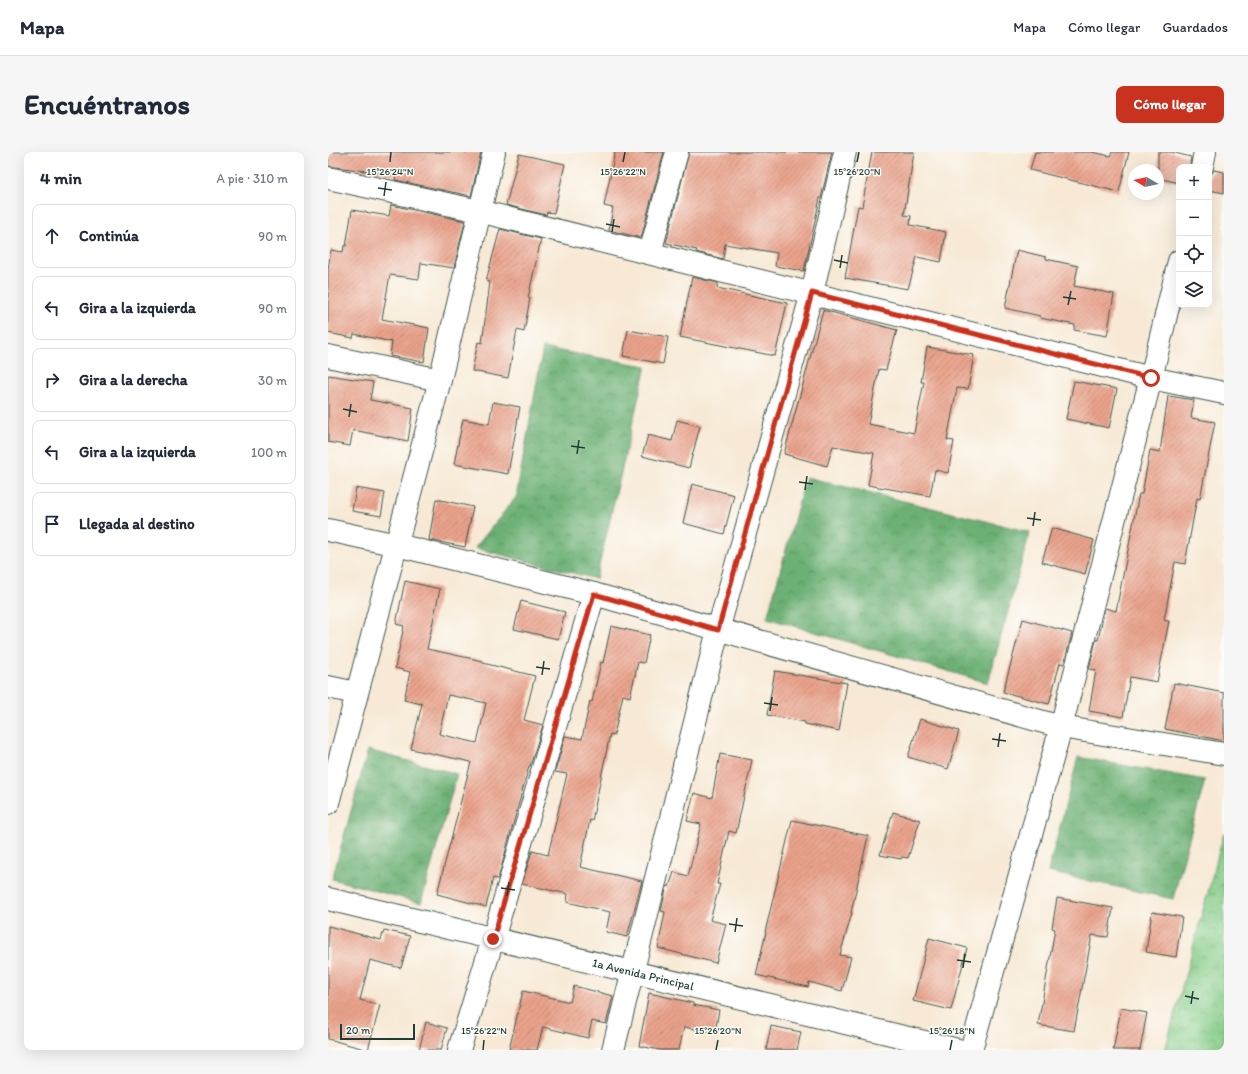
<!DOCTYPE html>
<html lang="es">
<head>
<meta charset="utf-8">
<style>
	body { margin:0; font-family:Itim,sans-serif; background:#f6f6f7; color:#1f2937 }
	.controls { position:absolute; right:12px; top:12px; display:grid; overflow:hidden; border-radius:8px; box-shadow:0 4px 16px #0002 }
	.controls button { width:36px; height:36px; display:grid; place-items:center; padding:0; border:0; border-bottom:1px solid #e0e1e3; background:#fff; color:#1f2937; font:20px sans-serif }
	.compass { position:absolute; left:800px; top:12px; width:36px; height:36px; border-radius:50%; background:#fff; box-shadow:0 4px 16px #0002; rotate:279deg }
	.scale { position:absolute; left:12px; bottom:10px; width:75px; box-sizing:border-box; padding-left:4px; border:2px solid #1f3d34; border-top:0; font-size:11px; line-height:14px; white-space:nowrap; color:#1f3d34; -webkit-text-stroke:3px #fdfcf7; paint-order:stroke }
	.stop { position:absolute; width:12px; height:12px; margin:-9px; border:3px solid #c8321e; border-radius:50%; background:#fff }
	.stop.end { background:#c8321e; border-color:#fff; box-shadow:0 1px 4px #0008 }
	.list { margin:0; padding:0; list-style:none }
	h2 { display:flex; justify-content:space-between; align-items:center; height:52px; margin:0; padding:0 16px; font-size:17px }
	h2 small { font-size:13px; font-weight:400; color:#747a83 }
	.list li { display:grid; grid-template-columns:26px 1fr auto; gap:12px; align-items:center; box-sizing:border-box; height:64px; margin:0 8px 8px; padding:0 8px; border:1px solid #e0e1e3; border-radius:8px }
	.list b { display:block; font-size:15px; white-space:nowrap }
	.list em { font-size:13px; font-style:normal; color:#747a83 }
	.icon { flex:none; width:22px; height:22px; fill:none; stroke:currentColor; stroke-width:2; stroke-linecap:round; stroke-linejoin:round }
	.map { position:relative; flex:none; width:896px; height:898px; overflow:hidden; border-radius:8px }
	header { display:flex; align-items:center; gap:24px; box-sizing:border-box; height:56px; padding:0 20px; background:#fff; border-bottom:1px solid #e0e1e3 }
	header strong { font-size:19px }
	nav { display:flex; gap:22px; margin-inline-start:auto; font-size:14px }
	.intro { display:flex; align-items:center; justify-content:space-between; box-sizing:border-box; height:96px; padding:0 24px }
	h1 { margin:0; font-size:28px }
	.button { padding:10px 18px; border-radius:8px; background:#c8321e; color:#fff; font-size:14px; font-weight:700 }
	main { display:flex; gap:24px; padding:0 24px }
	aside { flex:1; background:#fff; border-radius:8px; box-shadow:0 4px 16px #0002 }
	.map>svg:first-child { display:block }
	.forest { fill:url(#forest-crowns); stroke:#467654 }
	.park { fill:url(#park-crowns); stroke:#52845e }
	.building { fill:url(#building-hatch); fill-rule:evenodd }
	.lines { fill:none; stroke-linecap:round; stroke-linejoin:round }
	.minor-casing { stroke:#3f574c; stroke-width:24 }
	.minor { stroke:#fff; stroke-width:22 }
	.route { stroke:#c8321e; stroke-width:5 }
	.ticks { fill:none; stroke:#1f3d34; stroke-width:1.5 }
	.labels { text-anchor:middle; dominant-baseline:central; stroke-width:3; stroke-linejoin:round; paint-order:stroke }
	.street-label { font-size:12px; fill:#1f3d34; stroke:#fdfcf7 }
	.ticks-label { font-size:10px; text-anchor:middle; fill:#1f3d34; stroke:#fdfcf7; stroke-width:3; stroke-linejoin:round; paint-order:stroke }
</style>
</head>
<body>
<header>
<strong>Mapa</strong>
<nav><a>Mapa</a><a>Cómo llegar</a><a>Guardados</a></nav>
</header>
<div class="intro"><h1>Encuéntranos</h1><a class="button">Cómo llegar</a></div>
<main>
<aside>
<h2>4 min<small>A pie · 310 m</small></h2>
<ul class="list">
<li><svg class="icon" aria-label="ahead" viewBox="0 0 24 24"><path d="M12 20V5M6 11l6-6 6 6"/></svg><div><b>Continúa</b></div><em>90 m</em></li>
<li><svg class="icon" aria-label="left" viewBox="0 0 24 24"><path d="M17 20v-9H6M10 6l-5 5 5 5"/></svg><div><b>Gira a la izquierda</b></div><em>90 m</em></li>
<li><svg class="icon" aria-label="right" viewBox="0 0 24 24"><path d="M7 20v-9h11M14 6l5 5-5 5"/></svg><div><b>Gira a la derecha</b></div><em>30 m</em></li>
<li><svg class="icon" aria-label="left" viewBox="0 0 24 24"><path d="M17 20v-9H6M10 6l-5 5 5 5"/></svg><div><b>Gira a la izquierda</b></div><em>100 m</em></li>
<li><svg class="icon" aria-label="arrive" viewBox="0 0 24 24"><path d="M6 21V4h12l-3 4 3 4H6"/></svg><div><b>Llegada al destino</b></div></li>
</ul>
</aside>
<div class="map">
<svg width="896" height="898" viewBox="0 0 896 898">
	<defs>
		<pattern id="forest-crowns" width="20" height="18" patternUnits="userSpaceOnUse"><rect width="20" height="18" fill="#6cb074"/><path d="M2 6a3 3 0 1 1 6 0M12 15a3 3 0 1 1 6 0" fill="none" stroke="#589060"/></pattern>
		<pattern id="park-crowns" width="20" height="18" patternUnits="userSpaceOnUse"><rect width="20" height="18" fill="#85cc88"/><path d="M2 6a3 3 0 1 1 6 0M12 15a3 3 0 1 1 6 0" fill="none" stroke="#6ca770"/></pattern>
		<pattern id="building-hatch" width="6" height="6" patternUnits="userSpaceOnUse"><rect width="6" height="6" fill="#eaa38c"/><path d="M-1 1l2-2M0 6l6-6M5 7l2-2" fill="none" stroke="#bd8673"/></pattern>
	</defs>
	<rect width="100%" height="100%" fill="#fdfcf7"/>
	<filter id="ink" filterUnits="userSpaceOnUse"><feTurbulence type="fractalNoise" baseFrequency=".025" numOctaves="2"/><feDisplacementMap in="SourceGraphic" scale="8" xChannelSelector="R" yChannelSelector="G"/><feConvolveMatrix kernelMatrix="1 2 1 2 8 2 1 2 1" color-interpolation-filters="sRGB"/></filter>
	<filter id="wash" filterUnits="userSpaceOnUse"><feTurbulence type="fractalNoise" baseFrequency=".012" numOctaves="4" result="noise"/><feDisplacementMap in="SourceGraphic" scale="16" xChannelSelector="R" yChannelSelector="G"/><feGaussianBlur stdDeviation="0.9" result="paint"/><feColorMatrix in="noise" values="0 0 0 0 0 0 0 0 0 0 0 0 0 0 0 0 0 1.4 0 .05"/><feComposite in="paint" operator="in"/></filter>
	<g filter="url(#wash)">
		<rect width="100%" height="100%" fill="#f7e9d5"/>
		<path class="forest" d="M215,196L318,214L268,427L147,396L188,345Z
			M478,325L702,380L660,531L439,466Z
			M40,598L129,622L93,751L4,727Z
			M750,605L877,628L845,747L720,720Z"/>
		<path class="park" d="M896,681V898H837Z"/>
		<g id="blocks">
			<path class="building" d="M0,0H153L143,44L67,28L68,23L0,14Z
				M287,0H336L313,86L281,78L285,56L276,54Z
				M361,0H504L493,46H492L476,119L447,114L449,101L397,92L395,107L368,100L369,98L338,91Z
				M544,0H586L576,63L583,64L582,73L618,80L613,110L589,105L580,137L517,126L530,54L534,55Z
				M707,0H764L782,4L784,0H801L791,40L702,18Z
				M830,0H843L863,5L862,15H851V31L830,26Z
				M191,2L237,12L226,61L219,60L218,63L178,53Z
				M886,18L896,20V41L881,38V25Z
				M63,53L137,69L126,116L93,111L91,127L62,123L54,167L101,176L96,210L62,204L64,190L26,182L25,186L0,181V117L3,98L15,100L16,94H18L24,58L61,64Z
				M172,77L213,87L200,146H202L196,180L189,178L180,226L144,219L150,190L154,191L162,130L158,129Z
				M689,98L718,105V107L750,114L746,134L786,142L779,184L746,178L747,173L712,166V164L677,156Z
				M364,125L390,131L389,136L459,151L447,204L352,185Z
				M495,158L569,178L558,218L551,217L540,272L586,281L596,230H593L599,195L646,203L640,237L629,236L619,288L626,289L620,321L607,318L602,344L540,333L546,301L505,294L499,314L456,302Z
				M300,178L340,185L335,212L295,204Z
				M0,223L45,230L42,248L85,256L80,289L25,278L22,294L0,290Z
				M746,229L789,237L781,276L738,267Z
				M840,244L866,248L863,266L887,270L872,347L869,346L857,412L847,410L836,468L841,469L829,530L802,525L795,565L761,559L768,518L761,517L768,488H770L777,456L788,459L811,342H814L822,298L832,300Z
				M165,250L192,255L180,322L126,312L135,267L161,272Z
				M349,268L372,274L361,316L314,304L320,283L344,289Z
				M364,332L406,343L396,382L355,371Z
				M28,336L57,341L53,364L24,359Z
				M108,347L145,355L137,395L101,388Z
				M724,376L766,388L757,422L714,410Z
				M77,429L112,437L99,497L155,509V511L207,524L196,568L215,573L202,614H201L170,727L165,726L158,755L109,742L143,610L83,597L94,552L76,548L82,520L67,516L76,474L68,472ZM120,543L158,551L149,591L111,582Z
				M193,449L237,460L230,487L186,477Z
				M695,467L744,481L736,512L732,511L721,552L675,540Z
				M283,474L322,483L316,511L310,510L302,545L295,543L286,583L282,582L264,669L262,668L252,715L314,729L299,785L278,780L282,760L239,750L240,742L194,732L204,699L220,703L239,622L227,620L237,584L254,587L262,549L264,550L273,510L275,511Z
				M447,519L519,531L511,579L477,572V570L439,563Z
				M846,531L896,541V589L837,577Z
				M592,567L631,579L620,617L580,605Z
				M392,602L424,608L408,681L401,679L389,732H392L382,768L398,772L388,811L330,796L337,760L333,759L339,734L341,735L346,720L360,724L373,672L359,669L366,641L384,646Z
				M565,660L592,668L580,706L574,705L573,707L552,703Z
				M464,668L540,684L523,761H524L512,803L523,805L514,839L481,830L480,835L428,823L438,780H437Z
				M729,746L785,756L780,785L764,783L746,879L710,873L727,777L724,776Z
				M824,760L854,765L848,805L818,800Z
				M0,774L53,788L56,778L82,784L73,816L42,808L32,848L52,853L40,898L0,887Z
				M601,786L639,796L623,858L585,849Z
				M246,834L285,844L278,872L264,869L260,886L215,875L209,898H181L195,839L242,850Z
				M321,841L365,851V853L391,858L387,881L356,875L351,898H332L311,894Z
				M793,856L819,861L812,898H785Z
				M98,870L119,876L113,898H91Z
				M443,874L473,880L469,898H438Z"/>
		</g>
	</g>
	<g filter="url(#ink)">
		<use href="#blocks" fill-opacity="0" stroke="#3f574c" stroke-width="1"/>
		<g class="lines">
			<defs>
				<g id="minor">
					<path d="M874,15L877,0"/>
					<path d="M0,26L151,59L823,226L896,241"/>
					<path d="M322,101L349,0"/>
					<path d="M0,204L112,228"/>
					<path d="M0,378L69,393L266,442L733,575L896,602"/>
					<path d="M0,535L28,541"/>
					<path d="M0,651L112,228L166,0"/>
					<path id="s1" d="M0,747L630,898"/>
					<path d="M131,898L165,787L266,442"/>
					<path d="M285,898L390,478L484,141L517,0"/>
					<path d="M643,898L733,575L823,226L851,109"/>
				</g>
			</defs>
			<use href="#minor" class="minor-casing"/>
			<use href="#minor" class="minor"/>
		</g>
	</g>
	<g class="lines" filter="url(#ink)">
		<path class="route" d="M165,787L266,442L390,478L484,141L823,226"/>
	</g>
	<path class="ticks" d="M62,10L63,0M295,10L297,0M529,10L531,0M50,36L64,38M56,44L58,30M278,72L292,75M284,80L286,67M506,108L520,111M512,116L514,103M735,145L748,147M740,153L743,139M15,257L29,260M21,265L23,252M243,294L257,296M249,302L251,288M471,330L485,332M477,338L479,324M699,366L713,368M705,374L707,360M208,515L222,517M214,523L216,509M436,551L450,553M442,559L444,545M664,587L678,589M670,595L672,581M173,736L187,738M179,744L181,730M401,772L415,774M407,780L409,766M629,808L643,810M635,816L637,802M857,844L871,847M863,852L865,839M155,898L156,888M388,898L390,888M622,898L624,888"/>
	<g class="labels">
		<g class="street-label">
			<text stroke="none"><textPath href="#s1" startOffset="324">1a Avenida Principal</textPath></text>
		</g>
	</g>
	<g class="ticks-label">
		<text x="62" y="23">15°26'24"N</text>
		<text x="295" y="23">15°26'22"N</text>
		<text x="529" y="23">15°26'20"N</text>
		<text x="156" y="882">15°26'22"N</text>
		<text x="390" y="882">15°26'20"N</text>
		<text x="624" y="882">15°26'18"N</text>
	</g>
</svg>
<div class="controls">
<button>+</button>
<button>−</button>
<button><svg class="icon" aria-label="locate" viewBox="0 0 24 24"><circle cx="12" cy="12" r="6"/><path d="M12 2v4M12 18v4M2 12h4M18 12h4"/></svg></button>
<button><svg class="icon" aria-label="layers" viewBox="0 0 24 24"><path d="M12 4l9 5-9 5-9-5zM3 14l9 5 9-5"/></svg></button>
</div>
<svg class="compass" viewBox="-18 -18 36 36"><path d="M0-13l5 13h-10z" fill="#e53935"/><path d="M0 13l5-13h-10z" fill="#747a83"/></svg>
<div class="scale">20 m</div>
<div class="stop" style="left:823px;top:226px"></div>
<div class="stop end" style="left:165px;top:787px"></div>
</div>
</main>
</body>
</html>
